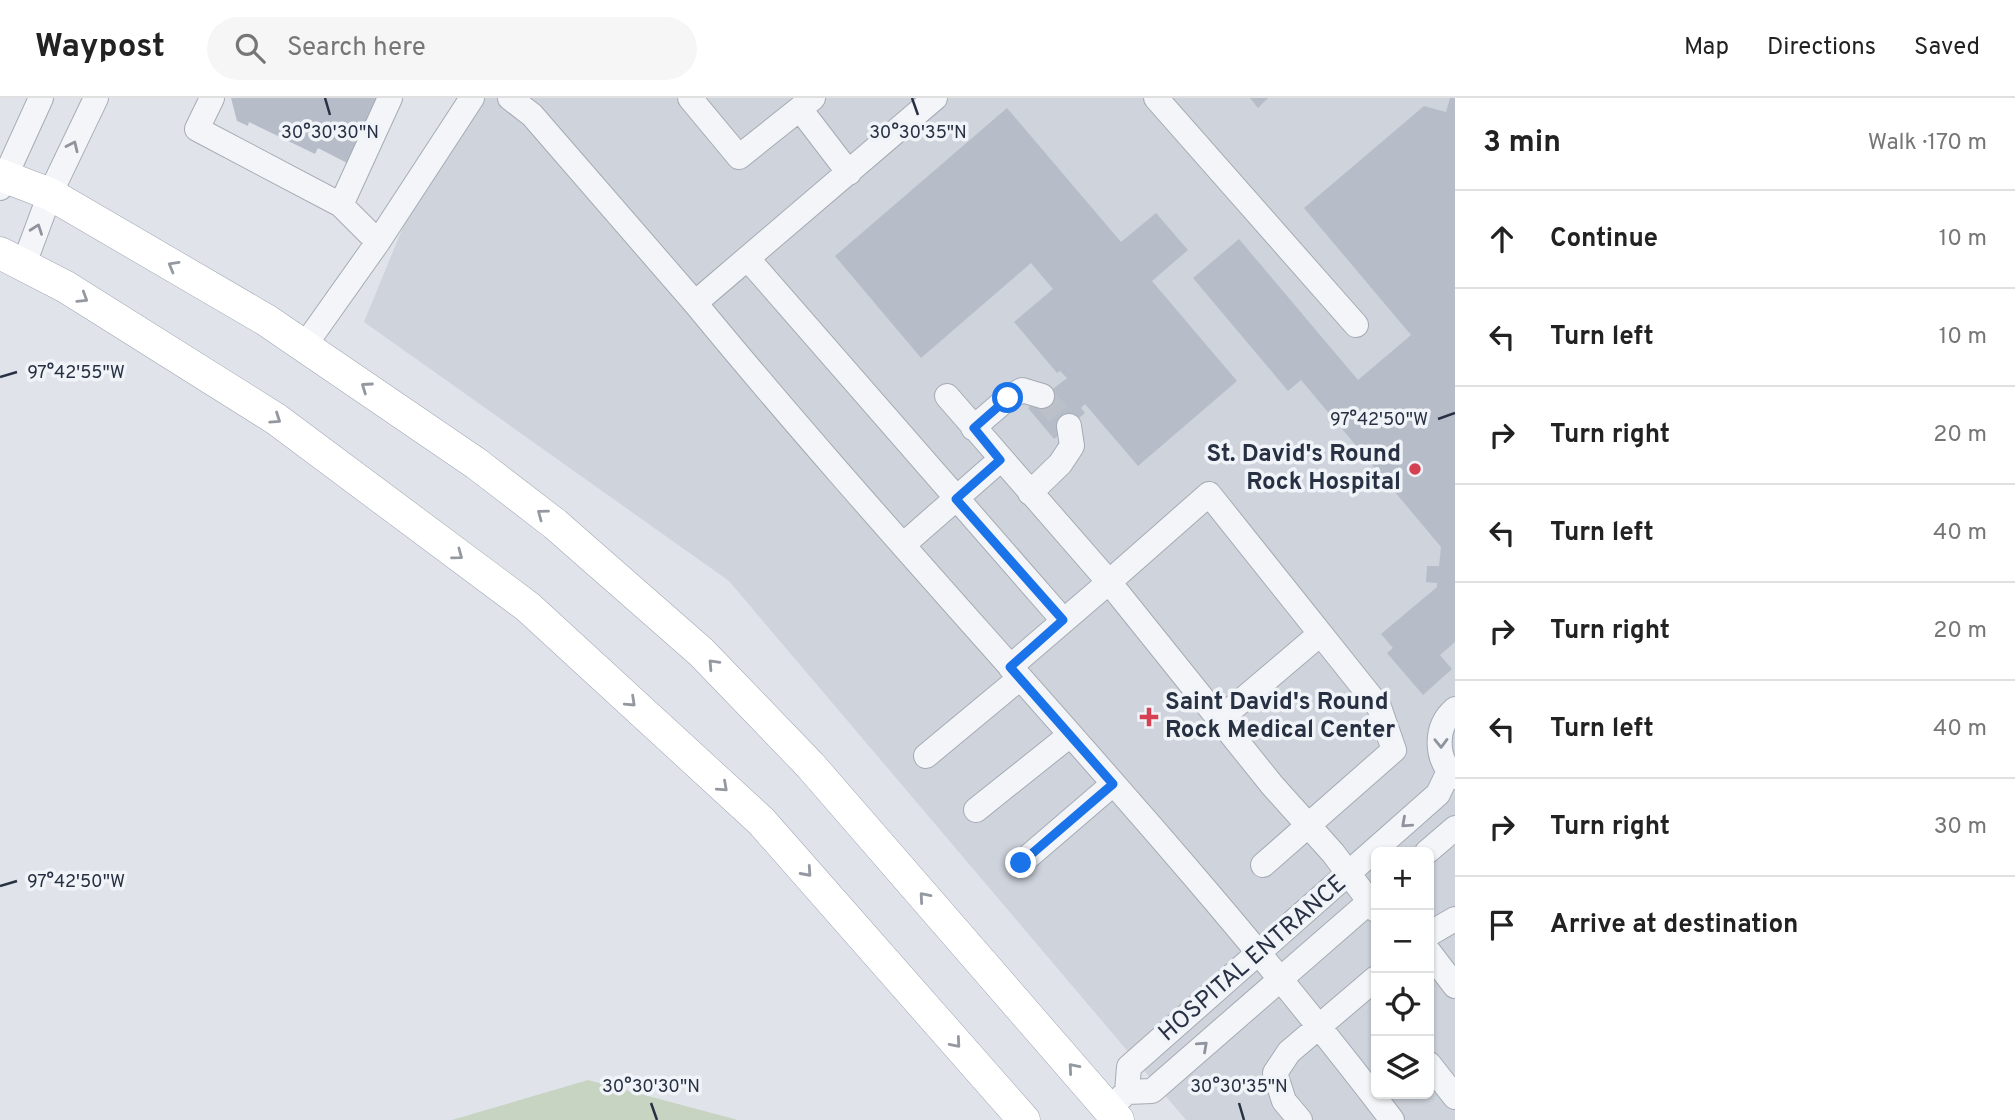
<!DOCTYPE html>
<html lang="en">
<head>
<meta charset="utf-8">
<style>
	body { margin:0; font-family:Overpass,sans-serif; background:#f6f6f6; color:#222 }
	.controls { position:absolute; right:21px; bottom:21px; display:grid; overflow:hidden; border-radius:10px; box-shadow:0 2px 5px #0004 }
	.controls button { width:63px; height:63px; display:grid; place-items:center; padding:0; border:0; border-bottom:2px solid #e0e0e0; background:#fff; color:#222; font:35px sans-serif }
	.stop { position:absolute; width:21px; height:21px; margin:-16px; border:5px solid #1a73e8; border-radius:50%; background:#fff }
	.stop.end { background:#1a73e8; border-color:#fff; box-shadow:0 2px 7px #0008 }
	.list { margin:0; padding:0; list-style:none }
	h2 { display:flex; justify-content:space-between; align-items:center; height:91px; margin:0; padding:0 28px; font-size:30px }
	h2 small { font-size:23px; font-weight:400; color:#767676 }
	.list li { display:grid; grid-template-columns:46px 1fr auto; gap:21px; align-items:center; box-sizing:border-box; height:98px; padding:0 28px; border-top:2px solid #e0e0e0 }
	.list b { display:block; font-size:26px; white-space:nowrap }
	.list em { font-size:23px; font-style:normal; color:#767676 }
	.icon { flex:none; width:38px; height:38px; fill:none; stroke:currentColor; stroke-width:2; stroke-linecap:round; stroke-linejoin:round }
	.map { position:relative; flex:none; width:1455px; height:1022px; overflow:hidden }
	header { display:flex; align-items:center; gap:42px; box-sizing:border-box; height:98px; padding:0 35px; background:#fff; border-bottom:2px solid #e0e0e0 }
	header strong { font-size:33px }
	nav { display:flex; gap:38px; margin-inline-start:auto; font-size:24px }
	.search { width:490px; height:63px; background:#f6f6f6; display:flex; align-items:center; gap:18px; box-sizing:border-box; padding:0 24px; border-radius:38px; color:#767676; font-size:26px }
	main { display:flex }
	aside { flex:1; background:#fff }
	.map>svg:first-child { display:block }
	.built { fill:#ced3dc; fill-rule:evenodd }
	.green { fill:#c6d4c1 }
	.building { fill:#b7bdc8 }
	.lines { fill:none; stroke-linecap:round; stroke-linejoin:round }
	.minor-tunnel { stroke:#bbc0c9; stroke-width:24; stroke-dasharray:24 12; stroke-linecap:butt }
	.minor-casing { stroke:#a5abb5; stroke-width:26 }
	.major-casing { stroke:#9fa8b6; stroke-width:33 }
	.minor { stroke:#f3f5f8; stroke-width:24 }
	.major { stroke:#fff; stroke-width:32 }
	.oneway { stroke:#8e939e }
	.oneway2 { stroke:#9498a1 }
	.route { stroke:#1a73e8; stroke-width:9 }
	.ticks { fill:none; stroke:#283143; stroke-width:2.5 }
	.poi-dot { fill:#d54053; stroke:#f0f3f7; stroke-width:2.5 }
	.labels { text-anchor:middle; dominant-baseline:central; stroke-width:7; stroke-linejoin:round; paint-order:stroke }
	.poi-label { font-size:24px; font-weight:bold; fill:#283143; stroke:#f0f3f7; text-anchor:end }
	.street-label { font-size:24px; fill:#283143; stroke:#f0f3f7 }
	.ticks-label { font-size:18px; text-anchor:middle; fill:#283143; stroke:#f0f3f7; stroke-width:7; stroke-linejoin:round; paint-order:stroke }
</style>
</head>
<body>
<header>
<strong>Waypost</strong>
<div class="search"><svg class="icon" aria-label="search" viewBox="0 0 24 24"><circle cx="10" cy="10" r="6"/><path d="M15 15l6 6"/></svg>Search here</div>
<nav><a>Map</a><a>Directions</a><a>Saved</a></nav>
</header>
<main>
<div class="map">
<svg width="1455" height="1022" viewBox="0 0 1455 1022">
	<rect width="100%" height="100%" fill="#e0e4ea"/>
	<path class="built" d="M456,0H1455V1022H1186L729,483L364,224ZM1376,754H1429V996H1376Z"/>
	<path class="green" d="M588,982L738,1022H452Z"/>
	<path class="building" d="M231,0H378L347,65L318,50L315,56L249,24L248,28L237,23Z
		M1250,0H1268L1258,10Z
		M1450,0H1455V544L1440,557L1452,571L1423,597L1387,555L1393,550L1381,536L1437,489V485L1426,484L1427,468H1439L1441,449L1301,282L1288,293L1193,180L1239,141L1358,282L1411,237L1304,110L1424,8L1446,14Z
		M1007,10L1121,144L1156,115L1188,152L1152,183L1237,283L1138,368L1085,306L1081,310L1085,315L1054,341L1028,310L1067,280L1060,273L1057,275L1014,224L1053,191L1031,165L921,260L835,158Z"/>
	<g class="lines">
		<path class="minor-tunnel" d="M1042,298L1069,328"/>
		<defs>
			<path id="minor" d="M212,0L197,31L341,107L378,144L305,247
				M510,0L532,17L695,205
				M690,0L739,59L813,0
				M935,0L695,205C922,481 1175,737 1392,1022
				M1156,0L1356,227
				M800,11L849,75
				M0,90L41,0
				M341,107L390,0
				M378,144L472,0
				M748,161L1063,522
				M24,166L50,96L96,0
				M947,298L1109,484L1209,396L1379,609L1394,652L1263,767
				M973,330L1008,300L1022,292L1042,298
				M1030,395L1060,366L1072,348L1069,328
				M903,447L1000,362
				M1010,569L1109,484L1272,687L1333,755L1376,812
				M1455,611C1434,629 1435,661 1455,679
				M1220,621L1320,536
				M926,658L1020,580
				M976,712L1070,637
				M1427,754L1455,730
				M1021,765L1113,686
				M1429,836L1455,821
				M1429,854L1455,888
				M1429,966L1455,999
				M1127,994L1129,969L1438,696L1449,673
				M1115,1005L1127,994L1152,993L1376,798
				M1300,1022L1284,1003L1275,975L1289,954L1376,880"/>
			<path id="major" d="M0,77L50,96L266,222L477,366L555,426L701,554L810,667L1118,1022
				M0,155L66,189L276,321L528,509L761,723L1024,1022"/>
		</defs>
		<use href="#minor" class="minor-casing"/>
		<use href="#major" class="major-casing"/>
		<use href="#minor" class="minor"/>
		<use href="#major" class="major"/>
	</g>
	<defs><path id="oneway-chevron" d="M-2-3.5L2.5 0L-2 3.5" fill="none" stroke-width="1.6" stroke-linecap="round" stroke-linejoin="round" transform="scale(1.75)"/></defs>
	<g class="oneway">
		<use href="#oneway-chevron" transform="translate(73 48) rotate(-65)"/>
		<use href="#oneway-chevron" transform="translate(37 131) rotate(-70)"/>
		<use href="#oneway-chevron" transform="translate(1441 645) rotate(89)"/>
		<use href="#oneway-chevron" transform="translate(1406 725) rotate(138)"/>
		<use href="#oneway-chevron" transform="translate(1203 948) rotate(-42)"/>
	</g>
	<g class="oneway2">
		<use href="#oneway-chevron" transform="translate(173 168) rotate(-150)"/>
		<use href="#oneway-chevron" transform="translate(83 200) rotate(32)"/>
		<use href="#oneway-chevron" transform="translate(366 289) rotate(-145)"/>
		<use href="#oneway-chevron" transform="translate(276 321) rotate(34)"/>
		<use href="#oneway-chevron" transform="translate(542 416) rotate(-143)"/>
		<use href="#oneway-chevron" transform="translate(458 457) rotate(37)"/>
		<use href="#oneway-chevron" transform="translate(713 566) rotate(-133)"/>
		<use href="#oneway-chevron" transform="translate(631 604) rotate(43)"/>
		<use href="#oneway-chevron" transform="translate(723 689) rotate(42)"/>
		<use href="#oneway-chevron" transform="translate(807 774) rotate(48)"/>
		<use href="#oneway-chevron" transform="translate(924 799) rotate(-131)"/>
		<use href="#oneway-chevron" transform="translate(956 945) rotate(49)"/>
		<use href="#oneway-chevron" transform="translate(1073 970) rotate(-131)"/>
	</g>
	<g class="lines">
		<path class="route" d="M1008,300L974,330L1000,362L956,401L1063,522L1010,569L1113,686L1021,765"/>
	</g>
	<path class="ticks" d="M325,0L330,17M912,0L918,17M0,279L17,274M1438,321L1455,315M0,788L17,783M651,1005L657,1022M1239,1005L1244,1022"/>
	<g class="poi-dot">
		<circle cx="1415" cy="371" r="7"/>
		<path d="M1145.5 608.5h7v7h7v7h-7v7h-7v-7h-7v-7h7z"/>
	</g>
	<g class="labels">
		<g class="poi-label">
			<text x="1401" y="357">St. David's Round<tspan x="1401" dy="28">Rock Hospital</tspan></text>
			<text x="1165" y="605" text-anchor="start">Saint David's Round<tspan x="1165" dy="28">Rock Medical Center</tspan></text>
		</g>
		<g class="street-label">
			<text transform="translate(1253 861) rotate(-41)">HOSPITAL ENTRANCE</text>
		</g>
	</g>
	<g class="ticks-label">
		<text x="330" y="40">30°30'30"N</text>
		<text x="918" y="40">30°30'35"N</text>
		<text x="76" y="280">97°42'55"W</text>
		<text x="1379" y="327">97°42'50"W</text>
		<text x="76" y="789">97°42'50"W</text>
		<text x="651" y="994">30°30'30"N</text>
		<text x="1239" y="994">30°30'35"N</text>
	</g>
</svg>
<div class="controls">
<button>+</button>
<button>−</button>
<button><svg class="icon" aria-label="locate" viewBox="0 0 24 24"><circle cx="12" cy="12" r="6"/><path d="M12 2v4M12 18v4M2 12h4M18 12h4"/></svg></button>
<button><svg class="icon" aria-label="layers" viewBox="0 0 24 24"><path d="M12 4l9 5-9 5-9-5zM3 14l9 5 9-5"/></svg></button>
</div>
<div class="stop" style="left:1008px;top:300px"></div>
<div class="stop end" style="left:1021px;top:765px"></div>
</div>
<aside>
<h2>3 min<small>Walk · 170 m</small></h2>
<ul class="list">
<li><svg class="icon" aria-label="ahead" viewBox="0 0 24 24"><path d="M12 20V5M6 11l6-6 6 6"/></svg><div><b>Continue</b></div><em>10 m</em></li>
<li><svg class="icon" aria-label="left" viewBox="0 0 24 24"><path d="M17 20v-9H6M10 6l-5 5 5 5"/></svg><div><b>Turn left</b></div><em>10 m</em></li>
<li><svg class="icon" aria-label="right" viewBox="0 0 24 24"><path d="M7 20v-9h11M14 6l5 5-5 5"/></svg><div><b>Turn right</b></div><em>20 m</em></li>
<li><svg class="icon" aria-label="left" viewBox="0 0 24 24"><path d="M17 20v-9H6M10 6l-5 5 5 5"/></svg><div><b>Turn left</b></div><em>40 m</em></li>
<li><svg class="icon" aria-label="right" viewBox="0 0 24 24"><path d="M7 20v-9h11M14 6l5 5-5 5"/></svg><div><b>Turn right</b></div><em>20 m</em></li>
<li><svg class="icon" aria-label="left" viewBox="0 0 24 24"><path d="M17 20v-9H6M10 6l-5 5 5 5"/></svg><div><b>Turn left</b></div><em>40 m</em></li>
<li><svg class="icon" aria-label="right" viewBox="0 0 24 24"><path d="M7 20v-9h11M14 6l5 5-5 5"/></svg><div><b>Turn right</b></div><em>30 m</em></li>
<li><svg class="icon" aria-label="arrive" viewBox="0 0 24 24"><path d="M6 21V4h12l-3 4 3 4H6"/></svg><div><b>Arrive at destination</b></div></li>
</ul>
</aside>
</main>
</body>
</html>
